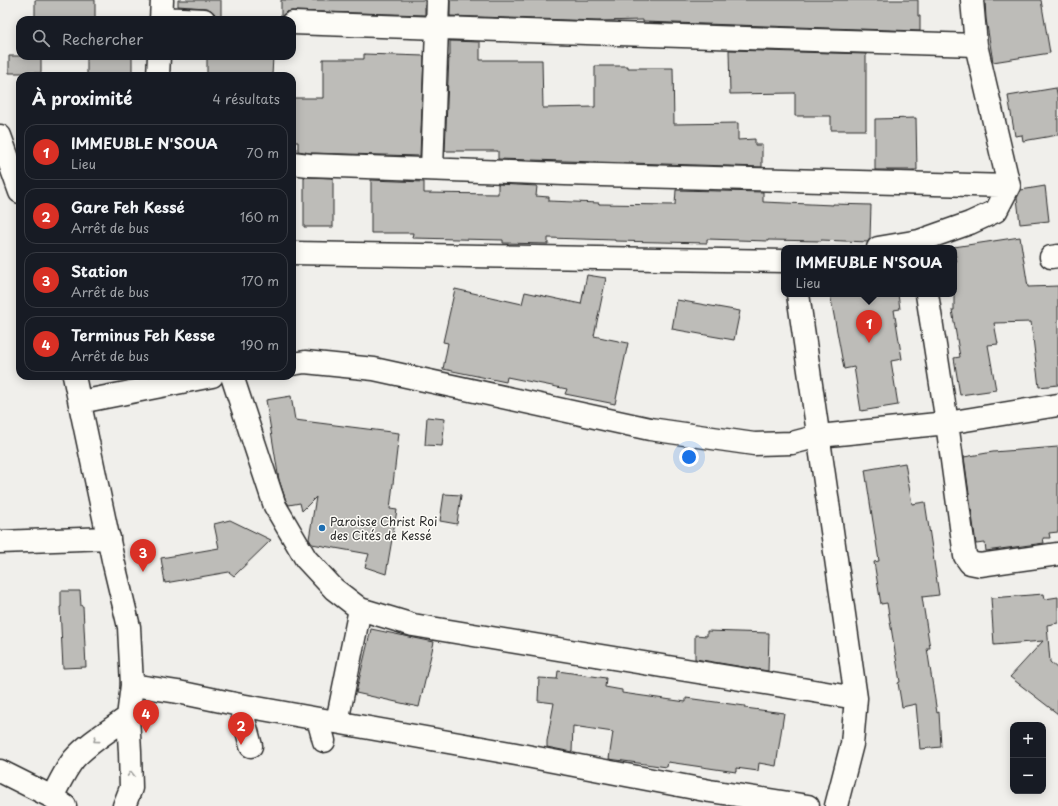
<!DOCTYPE html>
<html lang="fr">
<head>
<meta charset="utf-8">
<style>
	body { margin:0; font-family:"Playpen Sans",sans-serif; background:#242831; color:#f1f3f6 }
	.controls { position:absolute; right:12px; bottom:12px; display:grid; overflow:hidden; border-radius:8px; box-shadow:0 2px 10px #0003 }
	.controls button { width:36px; height:36px; display:grid; place-items:center; padding:0; border:0; border-bottom:1px solid #363941; background:#171b24; color:#f1f3f6; font:20px sans-serif }
	.you { position:absolute; left:689px; top:457px; width:14px; height:14px; margin:-10px; border:3px solid #fff; border-radius:50%; background:#1a73e8; box-shadow:0 0 0 6px #1a73e833 }
	.badge { display:grid; place-items:center; width:26px; height:26px; border-radius:50%; background:#d93025; color:#fff; font-size:13px; font-weight:700 }
	.pin { position:absolute; translate:-50% -33px; filter:drop-shadow(0 1px 2px #0008) }
	.pin::after { content:''; position:absolute; top:21px; width:14px; height:12px; background:inherit; clip-path:polygon(0 0,100% 0,50% 100%) }
	.popup { position:absolute; left:781px; top:245px; width:176px; height:52px; box-sizing:border-box; display:grid; place-content:center; border-radius:8px; background:#171b24; filter:drop-shadow(0 1px 3px #0005); font-size:13px; white-space:nowrap; color:#9ea1a6 }
	.popup b { font-size:15px; color:#f1f3f6 }
	.popup::after { content:''; position:absolute; left:50%; top:100%; margin-left:-8px; border:8px solid transparent; border-top-color:#171b24 }
	.list { margin:0; padding:0; list-style:none }
	h2 { display:flex; justify-content:space-between; align-items:center; height:52px; margin:0; padding:0 16px; font-size:17px }
	h2 small { font-size:13px; font-weight:400; color:#9ea1a6 }
	.list li { display:grid; grid-template-columns:26px 1fr auto; gap:12px; align-items:center; box-sizing:border-box; height:56px; margin:0 8px 8px; padding:0 8px; border:1px solid #363941; border-radius:12px }
	.list b { display:block; font-size:15px; white-space:nowrap }
	.list p { margin:0; font-size:13px; white-space:nowrap; color:#9ea1a6 }
	.list em { font-size:13px; font-style:normal; color:#9ea1a6 }
	.icon { flex:none; width:22px; height:22px; fill:none; stroke:currentColor; stroke-width:2; stroke-linecap:round; stroke-linejoin:round }
	.map { position:relative; flex:none; width:1058px; height:806px; overflow:hidden }
	.search { position:absolute; background:#171b24; box-shadow:0 2px 10px #0003; left:16px; top:16px; width:280px; height:44px; display:flex; align-items:center; gap:10px; box-sizing:border-box; padding:0 14px; border-radius:12px; color:#9ea1a6; font-size:15px }
	.panel { position:absolute; background:#171b24; box-shadow:0 2px 10px #0003; left:16px; top:72px; width:280px; height:308px; border-radius:12px }
	.map>svg:first-child { display:block }
	.building { fill:#bdbcb8; stroke:#2b2b2b }
	.lines { fill:none; stroke-linecap:round; stroke-linejoin:round }
	.street-casing { stroke:#2b2b2b; stroke-width:25 }
	.secondary-casing { stroke:#2b2b2b; stroke-width:25 }
	.street { stroke:#fdfcf7; stroke-width:22 }
	.secondary { stroke:#fdfcf7; stroke-width:22 }
	.oneway { stroke:#9e9e9b }
	.poi-dot { fill:#1f6fb2; stroke:#fdfcf7; stroke-width:1.5 }
	.labels { text-anchor:middle; dominant-baseline:central; stroke-width:3; stroke-linejoin:round; paint-order:stroke }
	.poi-label { font-size:12px; fill:#2b2b2b; stroke:#fdfcf7; text-anchor:start }
</style>
</head>
<body>
<div class="map">
<svg width="1058" height="806" viewBox="0 0 1058 806">
	<rect width="100%" height="100%" fill="#f0efeb"/>
	<filter id="ink" filterUnits="userSpaceOnUse"><feTurbulence type="fractalNoise" baseFrequency=".025" numOctaves="2"/><feDisplacementMap in="SourceGraphic" scale="8" xChannelSelector="R" yChannelSelector="G"/><feConvolveMatrix kernelMatrix="1 2 1 2 8 2 1 2 1" color-interpolation-filters="sRGB"/></filter>
	<g filter="url(#ink)">
		<path class="building" d="M35,0H95V20H35Z
			M178,0H221V18H216L215,14L211,10L205,8L178,6Z
			M281,0H425V15L292,11L286,12L281,18Z
			M450,0H918V16H920V31L643,22V20L597,21L450,16Z
			M985,0H1041L1050,53L993,62L986,19Z
			M450,41L480,42V60H542L543,108L595,107V66H628V68H673L674,124L738,123V140L755,139V145H762V167L498,159V151H445L449,56H450Z
			M729,50L866,54V130H831V116H795V93L730,94Z
			M364,54L424,56L420,156L310,153L298,151V142H292V98H323V59H364Z
			M9,56H41V73H9Z
			M87,56H132V76H87Z
			M207,56H273L272,76H207Z
			M1056,88L1058,98V135L1023,141L1022,135L1015,136L1008,96Z
			M916,118L917,170H875V119Z
			M304,177L333,178V227H304Z
			M371,180L424,182V193L498,194V184L537,186L536,196L549,197V201L599,203V204L675,205L676,190L763,192V202L833,205V204L871,205L870,238L868,242L821,240V241L768,240V241L707,239V243L615,241V240L548,238V244L503,243V240L412,238L413,233H371Z
			M1045,186L1049,221L1020,224L1017,198L1021,190Z
			M1020,237L1028,287L1058,286V385L1039,387L1031,322L994,323L998,344L988,345L996,390L960,395L954,358L960,357L952,310H954V262H957L954,247Z
			M587,275L606,278L594,336L628,343L615,404L565,394L567,389L507,377L506,382L443,369L448,343L443,342L455,289L522,304L525,292L581,304Z
			M830,294H898L900,309L894,310L902,359L891,361L898,405L861,411L854,367L844,369Z
			M677,300L740,311L734,340L672,329Z
			M291,396L295,420L399,433L390,509L397,510L386,574L365,567L369,554L312,544L309,539L316,497L302,511L300,503L289,505L286,501L279,480L266,400Z
			M427,417L445,419L442,446L425,445Z
			M1058,447V532L1049,533L1050,538H1043L1044,543L986,551L985,543L976,544L964,457L993,452Z
			M905,463L912,504L925,502L939,595L922,597L930,648H927L937,713L939,712L941,747L920,749L916,704L902,707L898,683L900,682L887,603L881,604L874,562L879,561L865,470Z
			M444,494L461,495L457,524L440,521Z
			M230,520L271,540L234,576L229,572L165,583L161,558L219,548L214,524Z
			M61,591H80L81,606H83L86,667L63,668L60,607H61Z
			M1044,594L1045,599L1058,597V623L1047,625L1050,662L1058,669V714L1010,677L1043,641L994,645L991,598Z
			M371,629L434,642L419,707L356,693Z
			M707,631L769,633L768,671L695,659V635L707,636Z
			M558,671L606,678L605,687L622,690V693L686,702V698L745,706V708L784,713L776,766L759,763L758,771L736,768V772L668,762L667,767L609,759L613,732L573,726L572,752L547,747V741L554,703L538,701L539,678L557,679Z"/>
		<g class="lines">
			<defs>
				<path id="street" d="M161,18L204,20
					M161,20L162,0
					M292,23L586,33L976,45
					M158,76L159,56
					M292,163L309,165L565,174L1009,186L976,45L972,0
					M432,169L438,0
					M878,248L919,241L970,223L996,211L1009,186
					M292,253L784,261
					M1051,257L1058,256
					M798,294L856,698L852,744L836,806
					M927,294L947,423L965,556L970,563L980,565L1058,554
					M292,364L305,362L374,369L650,429L754,444L792,443L819,436L947,423L1058,405
					M232,376L275,506L306,559L334,589L360,609L413,625L856,698
					M80,402L212,376
					M0,542L109,538
					M132,685L178,692L240,705L516,754L710,791L808,806
					M240,705L251,746
					M318,719L324,741
					M337,722L360,609"/>
				<path id="secondary" d="M0,136L20,192
					M74,376L113,560L129,627L132,685L128,717L130,752L131,788L124,806
					M0,771L52,797L65,806
					M52,797C59,784 65,770 74,759C88,743 110,730 128,717"/>
			</defs>
			<use href="#street" class="street-casing"/>
			<use href="#secondary" class="secondary-casing"/>
			<use href="#street" class="street"/>
			<use href="#secondary" class="secondary"/>
		</g>
		<defs><path id="oneway-chevron" d="M-2-3.5L2.5 0L-2 3.5" fill="none" stroke-width="1.6" stroke-linecap="round" stroke-linejoin="round"/></defs>
		<g class="oneway">
			<use href="#oneway-chevron" transform="translate(96 740) rotate(143)"/>
			<use href="#oneway-chevron" transform="translate(131 774) rotate(-91)"/>
		</g>
	</g>
	<circle class="poi-dot" cx="322" cy="528" r="4"/>
	<g class="labels">
		<g class="poi-label">
			<text x="330" y="521">Paroisse Christ Roi<tspan x="330" dy="14">des Cités de Kessé</tspan></text>
		</g>
	</g>
</svg>
<div class="controls">
<button>+</button>
<button>−</button>
</div>
<div class="you"></div>
<div class="pin badge" style="left:869px;top:343px">1</div>
<div class="popup"><b>IMMEUBLE N'SOUA</b>Lieu</div>
<div class="pin badge" style="left:241px;top:745px">2</div>
<div class="pin badge" style="left:143px;top:572px">3</div>
<div class="pin badge" style="left:146px;top:733px">4</div>
<div class="search"><svg class="icon" aria-label="search" viewBox="0 0 24 24"><circle cx="10" cy="10" r="6"/><path d="M15 15l6 6"/></svg>Rechercher</div>
<section class="panel">
<h2>À proximité<small>4 résultats</small></h2>
<ul class="list">
<li><span class="badge">1</span><div><b>IMMEUBLE N'SOUA</b><p>Lieu</p></div><em>70 m</em></li>
<li><span class="badge">2</span><div><b>Gare Feh Kessé</b><p>Arrêt de bus</p></div><em>160 m</em></li>
<li><span class="badge">3</span><div><b>Station</b><p>Arrêt de bus</p></div><em>170 m</em></li>
<li><span class="badge">4</span><div><b>Terminus Feh Kesse</b><p>Arrêt de bus</p></div><em>190 m</em></li>
</ul>
</section>
</div>
</body>
</html>
